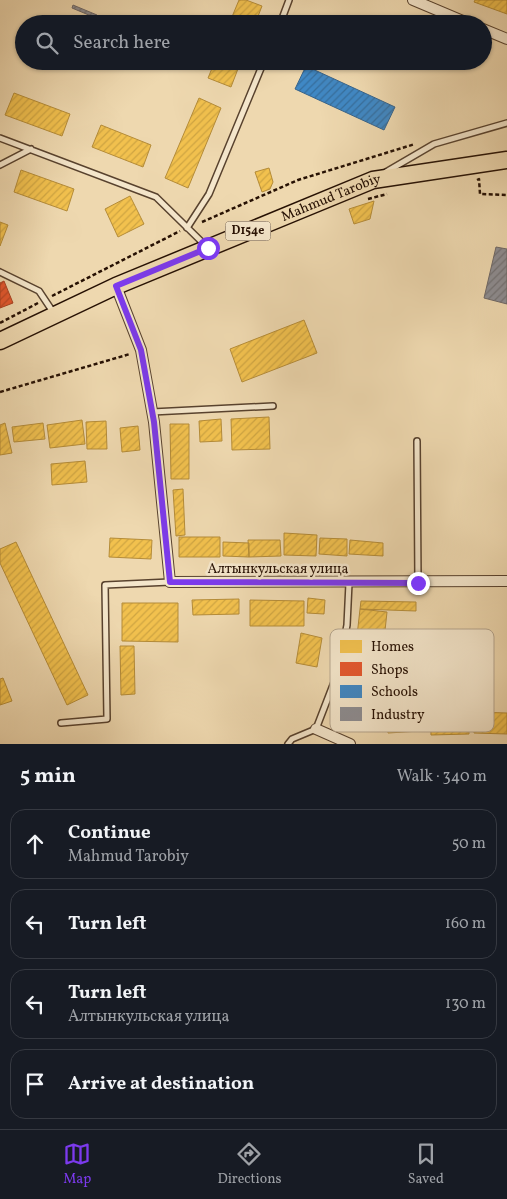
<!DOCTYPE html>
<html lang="en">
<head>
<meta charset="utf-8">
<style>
	body { margin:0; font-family:Vollkorn,serif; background:#242831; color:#f1f3f6 }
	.stop { position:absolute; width:15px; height:15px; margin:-11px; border:4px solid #7c3aed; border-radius:50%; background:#fff }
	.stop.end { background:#7c3aed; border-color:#fff; box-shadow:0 1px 5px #0008 }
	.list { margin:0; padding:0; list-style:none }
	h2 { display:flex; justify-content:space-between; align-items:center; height:65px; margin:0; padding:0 20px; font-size:21px }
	h2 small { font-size:16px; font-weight:400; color:#9ea1a6 }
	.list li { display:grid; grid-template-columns:32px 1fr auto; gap:15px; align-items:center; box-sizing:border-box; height:70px; margin:0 10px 10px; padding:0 10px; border:1px solid #363941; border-radius:15px }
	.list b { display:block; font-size:19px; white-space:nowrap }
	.list p { margin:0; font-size:16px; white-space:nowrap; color:#9ea1a6 }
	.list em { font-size:16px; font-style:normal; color:#9ea1a6 }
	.icon { flex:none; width:28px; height:28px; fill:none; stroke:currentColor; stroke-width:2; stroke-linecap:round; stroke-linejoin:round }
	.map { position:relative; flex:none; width:507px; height:744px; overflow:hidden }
	.search { position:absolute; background:#171b24; box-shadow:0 1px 4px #0004; left:15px; right:15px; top:15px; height:55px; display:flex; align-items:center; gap:12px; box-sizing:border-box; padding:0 18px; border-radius:28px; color:#9ea1a6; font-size:19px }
	.sheet { height:385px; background:#171b24 }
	nav { display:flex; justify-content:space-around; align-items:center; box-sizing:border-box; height:70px; border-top:1px solid #363941; background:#171b24; font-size:14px; color:#9ea1a6 }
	nav a { display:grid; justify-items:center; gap:2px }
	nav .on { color:#7c3aed }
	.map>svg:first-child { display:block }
	.homes { fill:url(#homes-hatch); stroke:#b58c38 }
	.shops { fill:url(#shops-hatch); stroke:#ab4221 }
	.schools { fill:url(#schools-hatch); stroke:#38648b }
	.industry { fill:url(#industry-hatch); stroke:#6e6867 }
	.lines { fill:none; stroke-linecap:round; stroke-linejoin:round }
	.service-casing { stroke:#58422e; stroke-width:8 }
	.minor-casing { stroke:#58422e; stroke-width:12 }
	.primary-casing { stroke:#261003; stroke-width:19 }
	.path { stroke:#261003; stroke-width:2.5; stroke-dasharray:4 2.5; stroke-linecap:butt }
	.service { stroke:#f4e6cb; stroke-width:5 }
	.minor { stroke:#f4e6cb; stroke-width:10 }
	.primary { stroke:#eed8af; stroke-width:16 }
	.route { stroke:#7c3aed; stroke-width:6 }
	.labels { text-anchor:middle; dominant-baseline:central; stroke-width:5; stroke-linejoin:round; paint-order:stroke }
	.shield { fill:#f4e6cb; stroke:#64503f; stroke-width:1 }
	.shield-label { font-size:12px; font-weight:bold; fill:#261003 }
	.street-label { font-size:14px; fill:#261003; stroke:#f4e6cb }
	.key { fill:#f4e6cb; stroke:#b6a68f; stroke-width:1 }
	.key-label { font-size:14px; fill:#261003 }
</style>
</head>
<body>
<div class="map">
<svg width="507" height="744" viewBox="0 0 507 744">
	<defs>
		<pattern id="homes-hatch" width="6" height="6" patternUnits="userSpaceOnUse" patternTransform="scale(1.25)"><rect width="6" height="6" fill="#f2c14e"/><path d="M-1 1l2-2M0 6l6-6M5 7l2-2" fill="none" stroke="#cfa542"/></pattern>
		<pattern id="shops-hatch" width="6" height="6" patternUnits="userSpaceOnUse" patternTransform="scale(1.25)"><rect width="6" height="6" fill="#e4572e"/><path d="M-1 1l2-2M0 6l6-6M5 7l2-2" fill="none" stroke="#b94725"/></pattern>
		<pattern id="schools-hatch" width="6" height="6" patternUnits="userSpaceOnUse" patternTransform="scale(1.25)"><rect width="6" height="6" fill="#3f88c5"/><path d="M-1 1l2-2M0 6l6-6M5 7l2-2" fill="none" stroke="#356e9e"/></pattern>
		<pattern id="industry-hatch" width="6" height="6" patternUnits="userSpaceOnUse" patternTransform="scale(1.25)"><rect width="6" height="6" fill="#8d8d92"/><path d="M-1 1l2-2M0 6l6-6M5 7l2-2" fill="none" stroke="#737275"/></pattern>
	</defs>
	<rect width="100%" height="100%" fill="#eed8af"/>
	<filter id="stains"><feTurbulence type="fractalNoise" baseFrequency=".004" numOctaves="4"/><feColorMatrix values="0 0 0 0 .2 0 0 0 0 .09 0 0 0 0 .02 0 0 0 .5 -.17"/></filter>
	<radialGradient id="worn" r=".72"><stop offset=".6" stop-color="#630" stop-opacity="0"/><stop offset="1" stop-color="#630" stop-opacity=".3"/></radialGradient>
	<path class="homes" d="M239,0H246L262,6L255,24H229Z
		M475,0H507V14L474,2Z
		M215,61H241L231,87L208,78Z
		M14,93L70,114L62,136L5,115Z
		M199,98L221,108L188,188L165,178Z
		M101,125L151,145L143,167L92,147Z
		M269,168L273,182L270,189L262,192L255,172Z
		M21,170L74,189L67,211L14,192Z
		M130,196L144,224L118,237L105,209Z
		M374,201L370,219L354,224L349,209Z
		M0,222L8,225L0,246Z
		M304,320L317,353L242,382L230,349Z
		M269,417L270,449L232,450L231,419Z
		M221,419L222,441L200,442L199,421Z
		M82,420L85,444L50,448L47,425Z
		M106,421L107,449H87L86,422Z
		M5,423L12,453L0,455V425Z
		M43,423L45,439L14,442L12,427Z
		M170,424H189V479H171Z
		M138,426L140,450L122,452L120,428Z
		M85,461L87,482L52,485L51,464Z
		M183,489L185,535L176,536L173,490Z
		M284,533L317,535L316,556L284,555Z
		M179,537H220V557H179Z
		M110,538L152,540L151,559L109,557Z
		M320,538L347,539V556L319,554Z
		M248,540H280L281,556L249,557Z
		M350,540L383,543V556L349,554Z
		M16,542L88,695L67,705L0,563V549Z
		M223,542L249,543V557L223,556Z
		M308,598L325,600L324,614L307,613Z
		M239,599V614L193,615L192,600Z
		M250,600L304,601V626H250Z
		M361,601L416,602V611L360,609Z
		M122,603H178V642L122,641Z
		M360,609L387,612L384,640L357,636Z
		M301,633L322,638L317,667L296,663Z
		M120,646H134L135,694L121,695Z
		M3,678L12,701L0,705V679Z
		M418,702L420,731L388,733L386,704Z
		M469,702V734L431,735L430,703Z
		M474,712L507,713V734L474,733Z"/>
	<path class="shops" d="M4,281L13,303L0,308V283Z"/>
	<path class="schools" d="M306,66L395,107L384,130L295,89Z"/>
	<path class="industry" d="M73,5L97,15L96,18L72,8Z
		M496,247L507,249V304L484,298Z"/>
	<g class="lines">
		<defs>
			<path id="service" d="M280,24L289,0
				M0,138L156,197L206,246
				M0,165L31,149
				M386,172L434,144L507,123
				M187,228L209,194L264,61
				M0,272L39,291L53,312
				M152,412L273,406
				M417,441L418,581
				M61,723L107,719L105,585L170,582
				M288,744L292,739L316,729L338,672L347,625L349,583"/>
			<path id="minor" d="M413,0L470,24
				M483,29L507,39
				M116,286L141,350L154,422L170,582L507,581
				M316,729L350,744"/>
			<g id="primary">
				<path id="s1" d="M0,341L116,286L373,180L507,160"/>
			</g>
		</defs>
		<use href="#service" class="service-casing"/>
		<use href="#minor" class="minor-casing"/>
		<use href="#primary" class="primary-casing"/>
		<path class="path" d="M477,180L479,179L480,194L507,195
			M368,199L387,194
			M202,222L298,180L415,144
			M52,296L180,231
			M0,323L38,303
			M0,392L130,354"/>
		<use href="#service" class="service"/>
		<use href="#minor" class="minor"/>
		<use href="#primary" class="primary"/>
	</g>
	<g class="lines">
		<path class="route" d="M208,248L116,286L141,350L154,422L170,582L418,583"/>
	</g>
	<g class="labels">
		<rect class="shield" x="225.5" y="221.5" width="45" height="19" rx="4"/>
		<g class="shield-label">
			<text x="248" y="231">D154e</text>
		</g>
		<g class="street-label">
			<text stroke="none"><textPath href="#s1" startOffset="361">Mahmud Tarobiy</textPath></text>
			<text x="278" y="569">Алтынкульская улица</text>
		</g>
	</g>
	<rect x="330" y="629" width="164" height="103" rx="8" class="key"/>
	<rect x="340" y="640" width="22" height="13" fill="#f2c14e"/>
	<rect x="340" y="662" width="22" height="14" fill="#e4572e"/>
	<rect x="340" y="685" width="22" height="13" fill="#3f88c5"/>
	<rect x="340" y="707" width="22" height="14" fill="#8d8d92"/>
	<g class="key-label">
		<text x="371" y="651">Homes</text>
		<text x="371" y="674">Shops</text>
		<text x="371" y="696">Schools</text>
		<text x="371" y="719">Industry</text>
	</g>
	<rect width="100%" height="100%" filter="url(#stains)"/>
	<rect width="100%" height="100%" fill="url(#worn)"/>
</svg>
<div class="stop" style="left:208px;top:248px"></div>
<div class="stop end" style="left:418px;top:583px"></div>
<div class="search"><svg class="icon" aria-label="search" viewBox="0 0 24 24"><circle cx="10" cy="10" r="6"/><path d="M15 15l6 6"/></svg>Search here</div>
</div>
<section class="sheet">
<h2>5 min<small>Walk · 340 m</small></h2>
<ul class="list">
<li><svg class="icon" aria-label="ahead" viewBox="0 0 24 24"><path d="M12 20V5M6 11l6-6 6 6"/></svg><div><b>Continue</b><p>Mahmud Tarobiy</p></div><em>50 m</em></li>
<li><svg class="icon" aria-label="left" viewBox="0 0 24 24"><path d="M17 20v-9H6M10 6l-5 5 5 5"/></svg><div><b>Turn left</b></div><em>160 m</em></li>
<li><svg class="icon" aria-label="left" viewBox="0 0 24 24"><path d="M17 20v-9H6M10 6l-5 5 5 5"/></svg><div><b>Turn left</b><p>Алтынкульская улица</p></div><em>130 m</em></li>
<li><svg class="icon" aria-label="arrive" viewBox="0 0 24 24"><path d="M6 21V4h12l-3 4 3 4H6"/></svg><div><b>Arrive at destination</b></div></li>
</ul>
</section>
<nav>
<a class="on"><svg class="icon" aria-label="map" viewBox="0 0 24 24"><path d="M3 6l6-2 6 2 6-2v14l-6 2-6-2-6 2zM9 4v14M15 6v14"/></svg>Map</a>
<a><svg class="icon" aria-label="directions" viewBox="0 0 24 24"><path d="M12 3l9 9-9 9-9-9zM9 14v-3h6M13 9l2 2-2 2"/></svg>Directions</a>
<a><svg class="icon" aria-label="saved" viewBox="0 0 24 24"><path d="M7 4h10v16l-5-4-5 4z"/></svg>Saved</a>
</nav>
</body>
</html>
